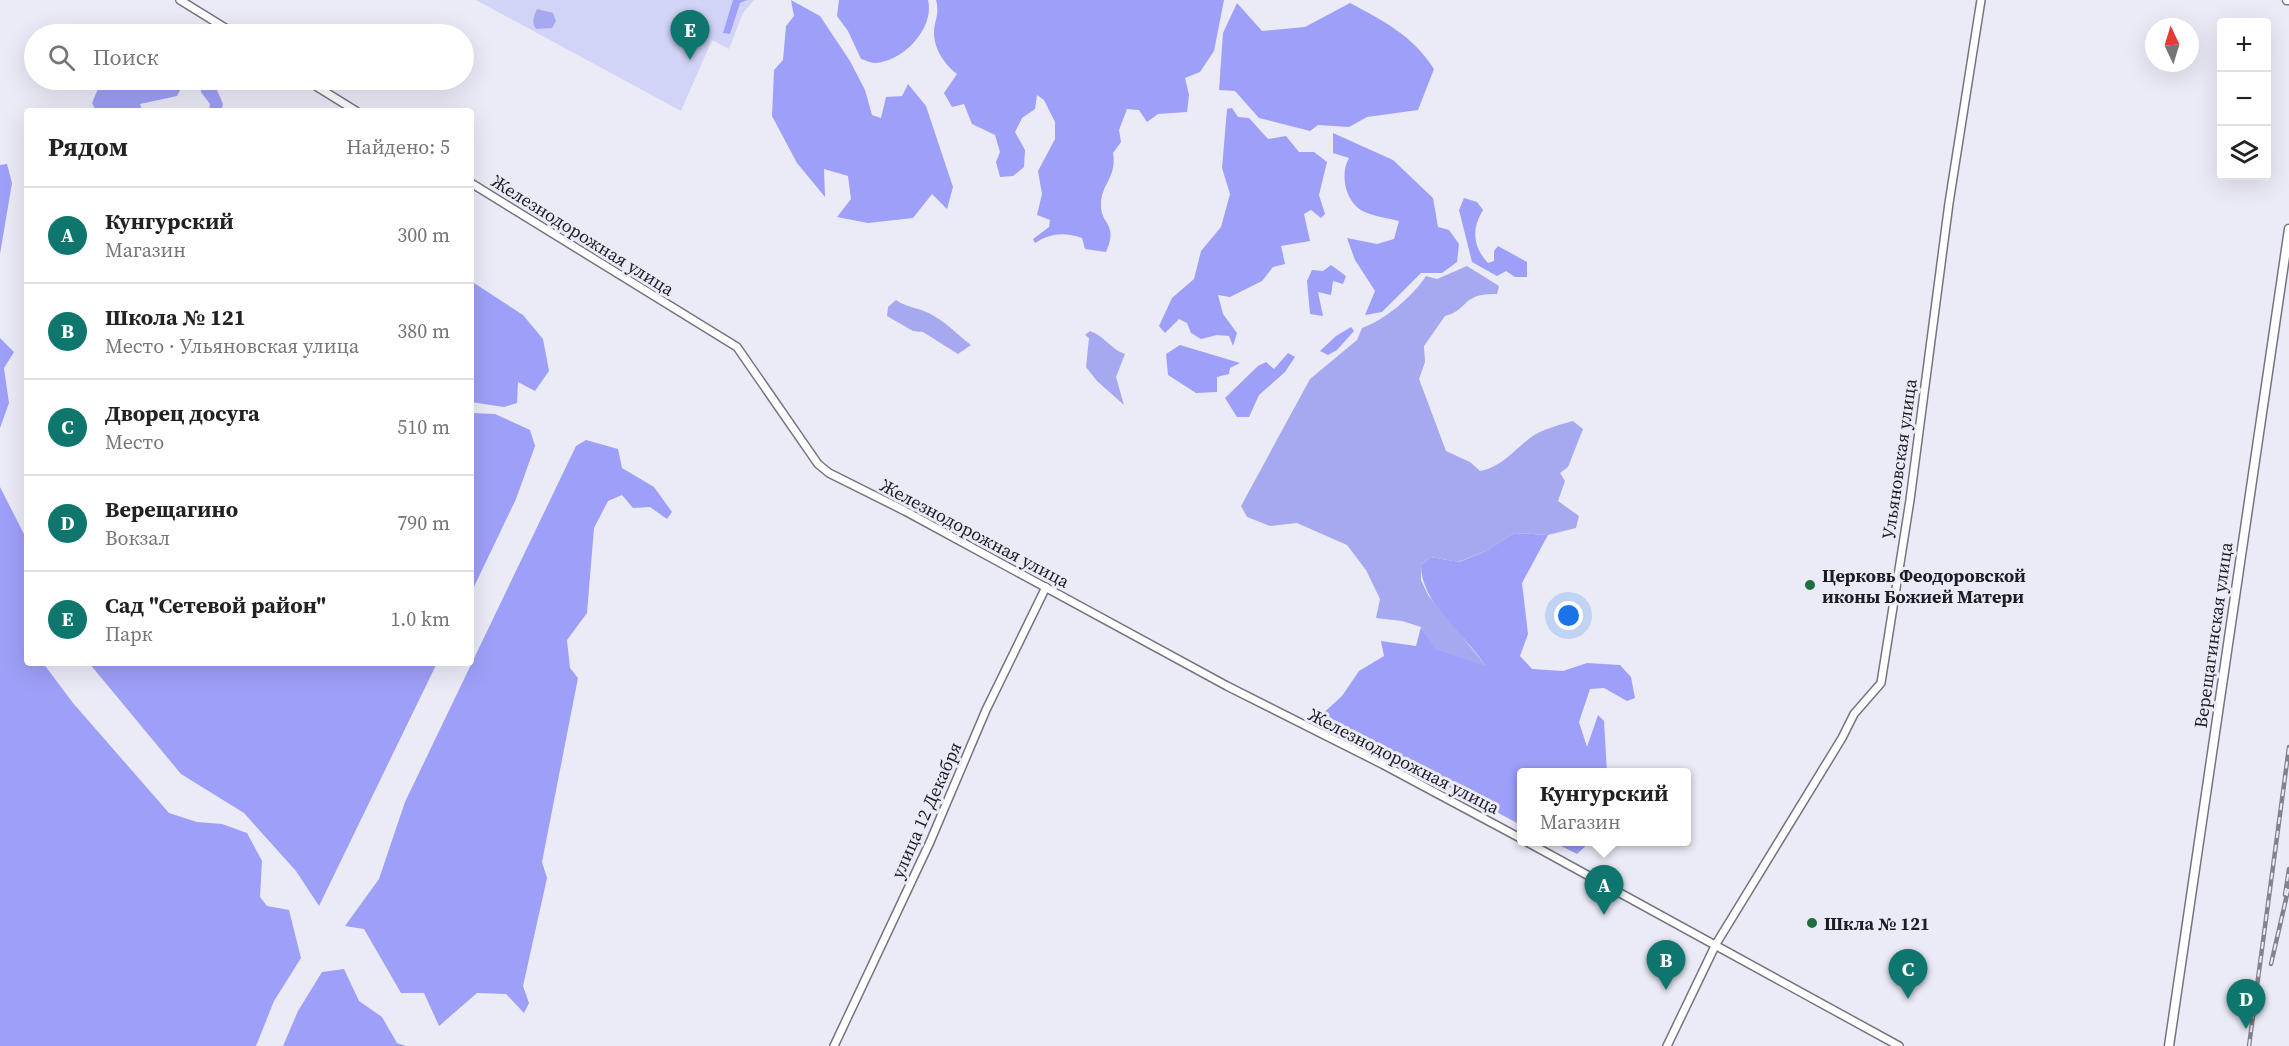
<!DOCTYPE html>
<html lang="ru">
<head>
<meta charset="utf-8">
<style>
	body { margin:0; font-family:"Source Serif 4",serif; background:#f6f6f6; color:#222 }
	.controls { position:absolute; right:18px; top:18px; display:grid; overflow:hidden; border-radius:6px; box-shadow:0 6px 24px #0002 }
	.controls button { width:54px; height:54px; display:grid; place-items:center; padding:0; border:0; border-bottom:2px solid #e0e0e0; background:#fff; color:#222; font:30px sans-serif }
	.compass { position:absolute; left:2145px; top:18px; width:54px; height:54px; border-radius:50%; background:#fff; box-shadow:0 6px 24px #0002; rotate:356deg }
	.you { position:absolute; left:1569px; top:616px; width:21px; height:21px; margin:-15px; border:4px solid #fff; border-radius:50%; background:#1a73e8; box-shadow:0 0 0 9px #1a73e833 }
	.badge { display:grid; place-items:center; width:39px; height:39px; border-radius:50%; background:#0f766e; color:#fff; font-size:20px; font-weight:700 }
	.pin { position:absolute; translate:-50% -50px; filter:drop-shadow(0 2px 3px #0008) }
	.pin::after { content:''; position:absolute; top:32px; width:21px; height:18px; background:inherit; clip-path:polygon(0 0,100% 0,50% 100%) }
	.popup { position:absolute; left:1517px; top:768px; width:174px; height:78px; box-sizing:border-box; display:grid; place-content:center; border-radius:6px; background:#fff; filter:drop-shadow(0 2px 4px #0005); font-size:20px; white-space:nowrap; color:#767676 }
	.popup b { font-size:22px; color:#222 }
	.popup::after { content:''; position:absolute; left:50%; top:100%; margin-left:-12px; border:12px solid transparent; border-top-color:#fff }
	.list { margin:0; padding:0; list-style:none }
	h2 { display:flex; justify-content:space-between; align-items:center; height:78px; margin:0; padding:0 24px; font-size:26px }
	h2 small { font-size:20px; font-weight:400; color:#767676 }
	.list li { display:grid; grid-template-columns:39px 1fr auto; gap:18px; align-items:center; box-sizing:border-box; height:96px; padding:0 24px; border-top:2px solid #e0e0e0 }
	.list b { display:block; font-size:22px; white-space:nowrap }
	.list p { margin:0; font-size:20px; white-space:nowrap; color:#767676 }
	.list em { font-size:20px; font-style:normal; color:#767676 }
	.icon { flex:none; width:33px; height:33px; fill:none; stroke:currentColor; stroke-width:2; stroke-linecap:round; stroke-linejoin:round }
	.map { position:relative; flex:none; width:2289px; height:1046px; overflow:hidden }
	.search { position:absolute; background:#fff; box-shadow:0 6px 24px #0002; left:24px; top:24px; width:450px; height:66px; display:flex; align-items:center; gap:15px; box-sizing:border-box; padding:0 21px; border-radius:33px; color:#767676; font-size:22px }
	.panel { position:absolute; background:#fff; box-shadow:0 6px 24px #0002; left:24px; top:108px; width:450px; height:558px; border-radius:6px }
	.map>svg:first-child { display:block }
	.green { fill:#d1d4f7 }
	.forest { fill:#9e9ff8 }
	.water { fill:#a7a9f0 }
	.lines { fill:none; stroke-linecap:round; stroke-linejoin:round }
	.minor-casing { stroke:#757580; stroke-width:10 }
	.major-casing { stroke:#757580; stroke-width:11 }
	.minor { stroke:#fff; stroke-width:7 }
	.major { stroke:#fff; stroke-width:8 }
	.rail-casing { stroke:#82838b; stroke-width:4.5 }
	.rail { stroke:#eaebf7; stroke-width:2; stroke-dasharray:7; stroke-linecap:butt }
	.poi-dot { fill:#1e6f40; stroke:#eaebf7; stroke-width:2 }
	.labels { text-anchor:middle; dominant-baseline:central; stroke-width:6; stroke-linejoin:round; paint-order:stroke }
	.street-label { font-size:18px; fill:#1c1d21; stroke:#eaebf7 }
	.poi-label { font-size:18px; font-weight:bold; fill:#1c1d21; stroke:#eaebf7; text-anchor:start }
</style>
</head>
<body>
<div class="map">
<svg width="2289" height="1046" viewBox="0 0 2289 1046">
	<rect width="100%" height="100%" fill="#eaebf7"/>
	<path class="green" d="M476,0H754L743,13L729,49L712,40L681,111Z"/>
	<path class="forest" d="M733,0H747L740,3L730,34L723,33Z
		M791,0L820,16L850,61L865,90L872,115L881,118L886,97L902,96L908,84L926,106L953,187L947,209L932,194L913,218L868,223L837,217L851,199L848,176L824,169L825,197L797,163L772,116L774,70L783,60L786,26L794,16Z
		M839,0H928C935,28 903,62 875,63C871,63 865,60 861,59L848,31L837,16Z
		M936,0H1224L1214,51L1200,72L1185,78L1189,95L1187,112L1158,114L1147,122L1139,110L1127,109L1119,130L1121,142L1113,153C1117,177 1102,183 1101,203C1100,226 1119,222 1106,252L1085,249L1082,238C1064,232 1051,233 1035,243L1033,239L1049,227L1050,220L1037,215L1042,194L1038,171L1055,139V122L1044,100L1037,95L1035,109L1022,118L1015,132L1025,150L1024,167L1013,176L1000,177L996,162L1000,152L995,135L972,124L964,104L952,107L944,93L957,74C945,65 934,49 934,33C934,20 940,15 936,0Z
		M1237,3L1262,31L1305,27L1350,3C1384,21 1413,36 1434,69L1418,110L1367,117L1349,127L1318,125L1310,131L1259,118L1235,91L1219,90L1223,33Z
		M184,83L177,96L140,104L142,111H96L92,103L100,84Z
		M201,83H214L223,104L221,111H209L210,104L201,92Z
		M1232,108L1238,117L1249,118L1268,139L1286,136L1299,152H1314L1327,162L1319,195L1325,214L1321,218L1311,210L1304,214L1310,241L1281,246L1285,264L1273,267L1262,281L1230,297L1218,295L1223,314L1237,333L1233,346L1229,336L1217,335L1201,339L1191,333L1187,323L1179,319L1165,333L1159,326L1172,298L1194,279L1201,251L1221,227L1230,194L1222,168L1227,109Z
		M1333,133L1393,160L1433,198L1438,227L1449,230L1459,244L1457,262L1442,273H1421L1382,312L1365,315L1375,291L1355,260L1347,238L1377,244L1394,239L1399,221C1388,218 1376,217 1365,212C1346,204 1339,175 1349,158L1333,153Z
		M7,164L12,183L0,254V165Z
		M1464,198L1477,202L1483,210C1471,229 1473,247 1488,263L1494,261V251L1498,246L1527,262V277H1515L1506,271L1497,276L1472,262L1459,210Z
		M1331,265L1346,276L1343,284L1333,281L1331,295L1318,292L1323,316L1310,314L1307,281L1312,270L1323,271Z
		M471,281L523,315L543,339L549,371L535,391L518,382L517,403L504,407L471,402Z
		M1351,327L1354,331L1337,350L1328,355L1320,351L1336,336Z
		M0,338L14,352L4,368L9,403L0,428Z
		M1180,345L1240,363L1230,368L1229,374L1217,377V392L1196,393L1168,375L1166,354Z
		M1288,353L1295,357L1285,372L1259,395L1249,417H1237L1225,398L1258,366L1266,362L1274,369Z
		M471,413L495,414L530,430L535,446L516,499L471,593Z
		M586,440L618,449L622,468L654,487L672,512L667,519L650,507L633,508L622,495L608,501L594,528L587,613L567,640L570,668L578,678L542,862L547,878L523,986L529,1003L524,1013L506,994L477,993L439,1026L424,993H401L364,929L345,926L379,879L405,802L576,446Z
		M0,487L27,540V663H43L73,703L169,813L197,822L222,824L247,833L262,861L260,897L267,906L289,910L301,958L274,1001L256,1046H0Z
		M1514,533L1548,535L1522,583L1528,634L1520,656L1532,669L1563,671L1587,663L1620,665L1631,677L1635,698L1627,701L1604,688L1590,689L1579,722L1587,747L1598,715L1604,721L1607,772H1589L1587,768L1579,772H1522L1521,825L1318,718L1342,696L1359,671L1384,656L1381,641L1416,646L1421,627L1436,649L1485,665C1465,634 1421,604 1421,565L1431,557L1459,562L1486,551Z
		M89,663H437L319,906L296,871L244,813L181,774Z
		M1553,842H1590L1577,854Z
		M344,969L359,1001L382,1017L397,1043L406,1046H283L298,1011L322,972Z"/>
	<path class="water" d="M537,9L553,13L556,21L552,28L536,29C531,23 534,15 537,9Z
		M1467,266L1499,286L1497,294C1461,293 1469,310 1445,316L1424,346L1425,362L1419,379L1446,451L1470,462L1480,471C1501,467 1513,451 1530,438C1542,429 1559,425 1573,421L1583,429L1568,467L1560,473L1565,481L1558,501L1579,516L1576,528L1548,535L1514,533L1486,551L1458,562L1431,557L1421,565V580L1428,595L1486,666L1435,649L1421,627L1402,621L1376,618L1380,599L1366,570L1347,545L1297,523L1270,526L1247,517L1241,506L1310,379L1357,340L1362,328C1385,320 1412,297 1426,276L1437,279Z
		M896,300C907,308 922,308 934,316C947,323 959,336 971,345L958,354L923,332L913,331L887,316L888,307Z
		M1090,331C1105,336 1110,349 1125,354L1116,377L1124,405L1097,381L1086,367L1089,338L1085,335Z"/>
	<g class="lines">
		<defs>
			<path id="minor" d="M180,0L235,34
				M306,80L356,111
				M471,183L737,347L818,464L829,473L905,511L1227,686L1382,764L1522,839
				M1527,842L1899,1046
				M834,1046L930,842L986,710L1046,587
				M1667,1046L1716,944L1842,738L1854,714L1881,683L1910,500L1949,203L1981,0"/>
			<path id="major" d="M2287,0H2289
				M2169,1046L2289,229"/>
		</defs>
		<use href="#minor" class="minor-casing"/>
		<use href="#major" class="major-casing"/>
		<use href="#minor" class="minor"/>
		<use href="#major" class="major"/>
		<defs>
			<path id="rail" d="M2285,895L2289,869
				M2271,964L2289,886
				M2249,1046L2289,747"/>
		</defs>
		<use href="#rail" class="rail-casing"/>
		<use href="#rail" class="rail"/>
	</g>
	<g class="poi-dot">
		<circle cx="1810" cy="585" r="6"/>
		<circle cx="1812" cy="923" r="6"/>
	</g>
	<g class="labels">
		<g class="street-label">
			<text transform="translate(583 235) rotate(32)">Железнодорожная улица</text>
			<text transform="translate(1899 459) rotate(-82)">Ульяновская улица</text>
			<text transform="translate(975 533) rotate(28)">Железнодорожная улица</text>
			<text transform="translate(2213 635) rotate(-82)">Верещагинская улица</text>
			<text transform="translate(1404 761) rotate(27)">Железнодорожная улица</text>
			<text transform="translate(926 810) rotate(-66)">улица 12 Декабря</text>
		</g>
		<g class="poi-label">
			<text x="1822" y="575">Церковь Феодоровской<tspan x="1822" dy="21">иконы Божией Матери</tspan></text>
			<text x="1824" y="923">Шкла № 121</text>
		</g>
	</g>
</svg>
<div class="controls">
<button>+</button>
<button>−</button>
<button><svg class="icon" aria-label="layers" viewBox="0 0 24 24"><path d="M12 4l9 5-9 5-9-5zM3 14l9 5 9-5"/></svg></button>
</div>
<svg class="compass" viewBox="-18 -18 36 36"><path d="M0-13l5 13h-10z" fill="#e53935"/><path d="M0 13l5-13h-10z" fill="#767676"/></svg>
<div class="you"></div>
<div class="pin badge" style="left:1604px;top:915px">A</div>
<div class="popup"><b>Кунгурский</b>Магазин</div>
<div class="pin badge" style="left:1666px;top:990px">B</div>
<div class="pin badge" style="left:1908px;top:999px">C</div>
<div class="pin badge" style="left:2246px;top:1029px">D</div>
<div class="pin badge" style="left:690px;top:60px">E</div>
<div class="search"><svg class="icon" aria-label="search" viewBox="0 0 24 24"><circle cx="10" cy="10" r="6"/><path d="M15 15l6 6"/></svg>Поиск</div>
<section class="panel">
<h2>Рядом<small>Найдено: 5</small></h2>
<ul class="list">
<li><span class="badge">A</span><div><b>Кунгурский</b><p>Магазин</p></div><em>300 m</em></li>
<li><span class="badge">B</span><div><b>Школа № 121</b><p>Место · Ульяновская улица</p></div><em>380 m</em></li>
<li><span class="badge">C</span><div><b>Дворец досуга</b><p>Место</p></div><em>510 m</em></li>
<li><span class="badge">D</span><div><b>Верещагино</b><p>Вокзал</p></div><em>790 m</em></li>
<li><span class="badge">E</span><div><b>Сад &quot;Сетевой район&quot;</b><p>Парк</p></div><em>1.0 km</em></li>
</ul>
</section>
</div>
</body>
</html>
